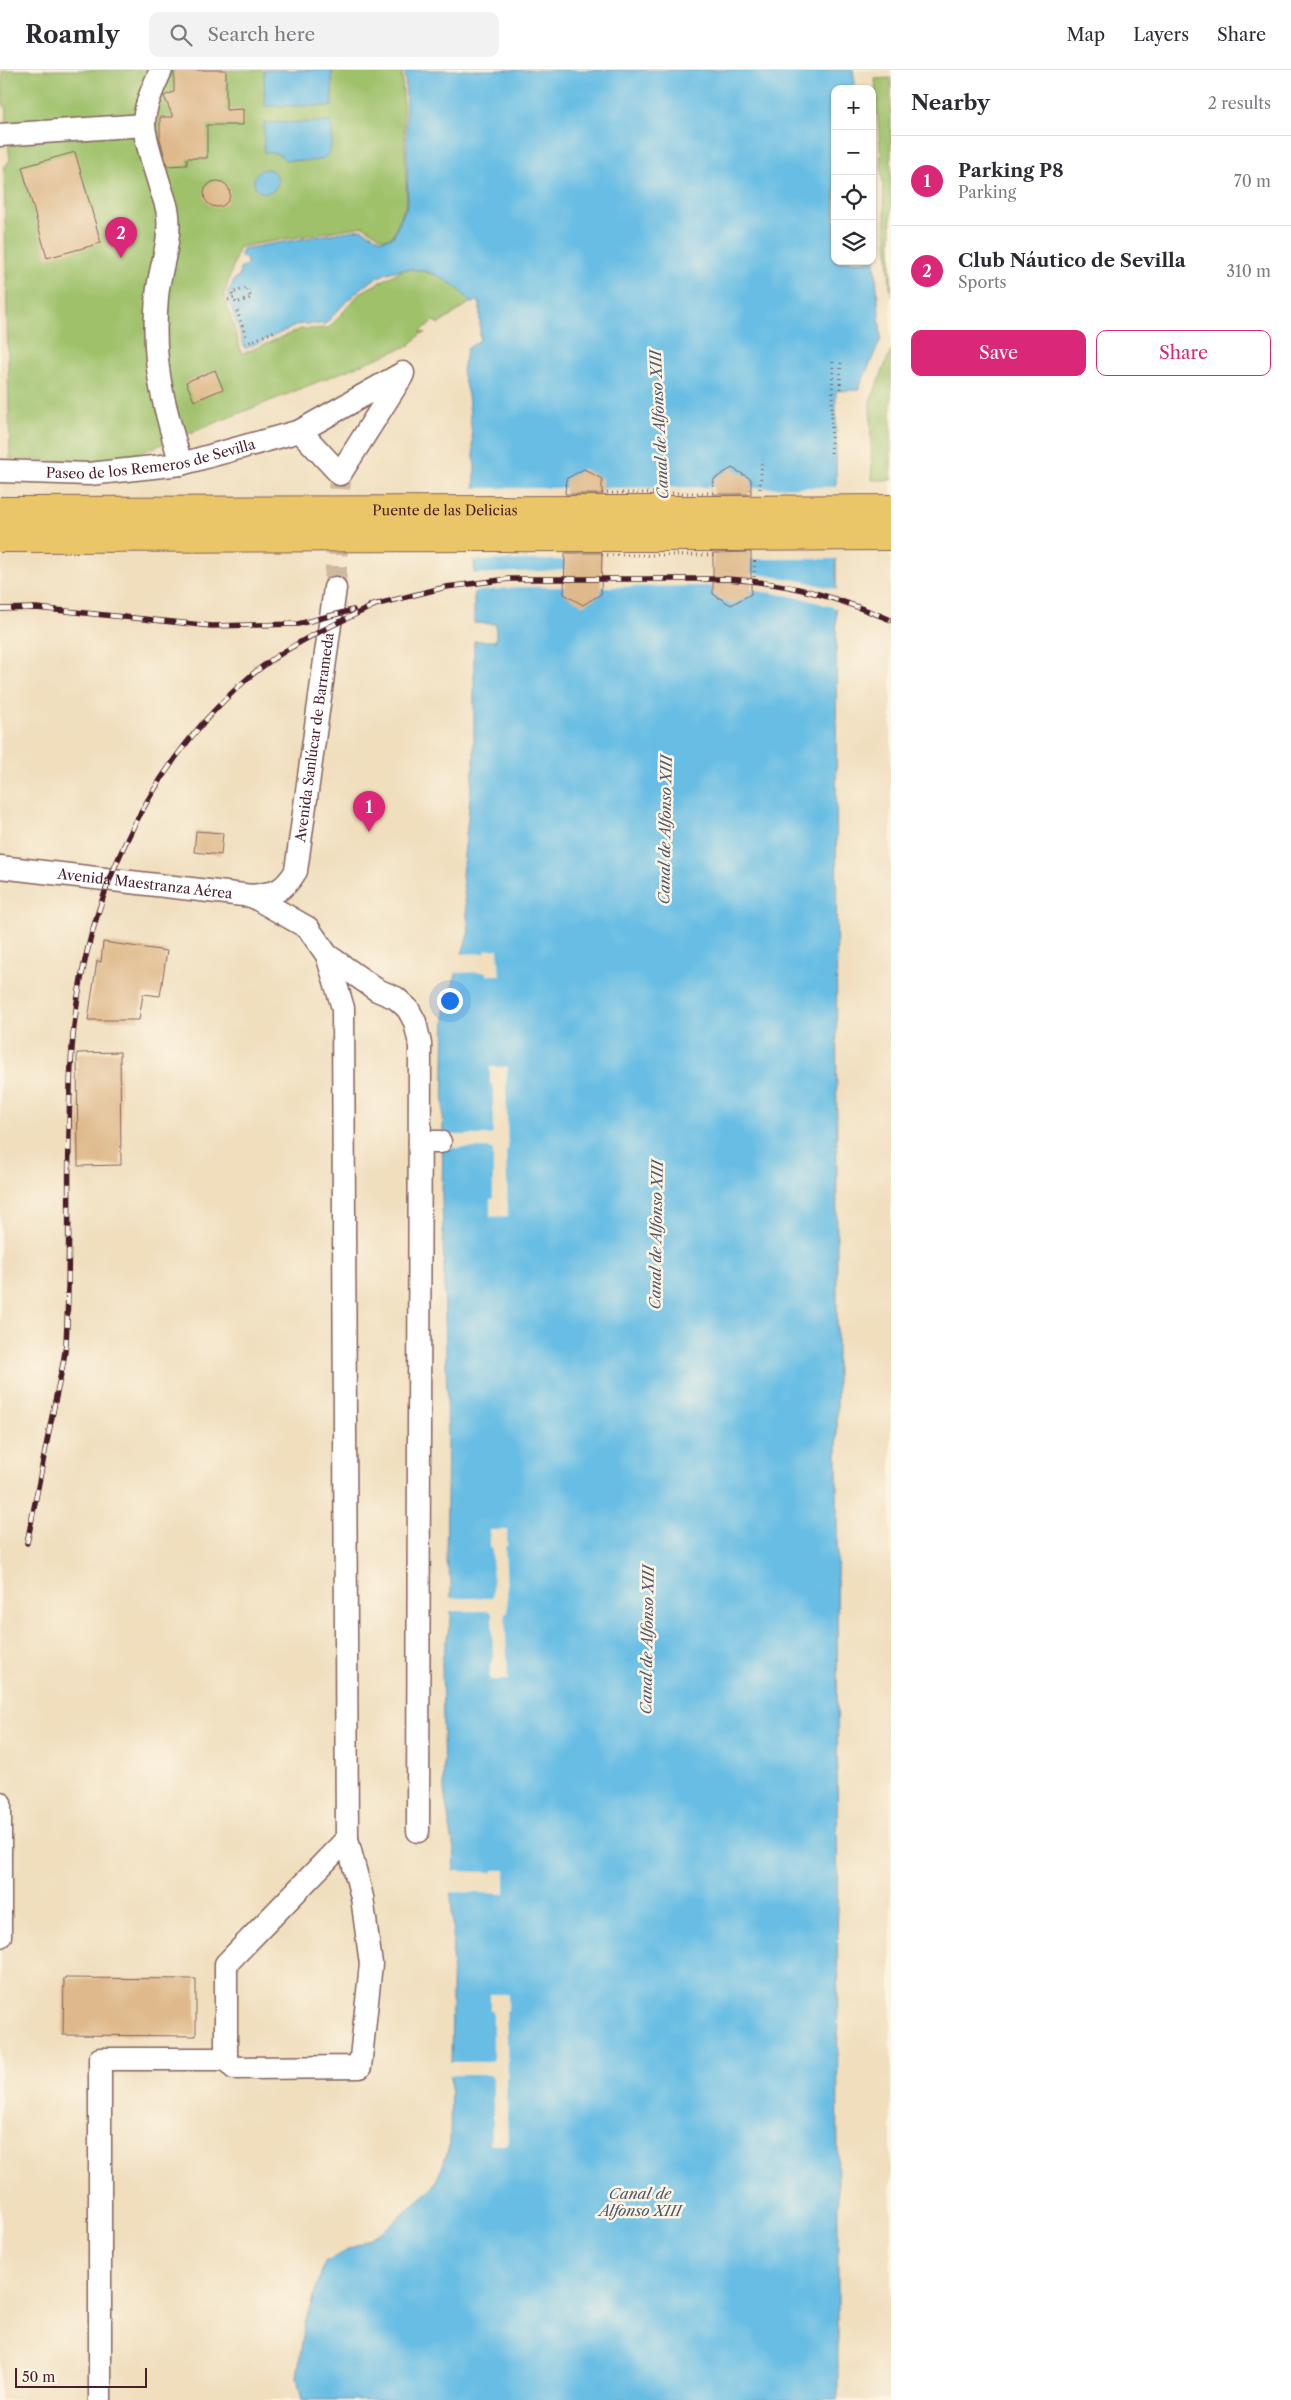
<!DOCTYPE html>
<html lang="en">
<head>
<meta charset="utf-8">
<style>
	body { margin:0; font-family:"Libre Caslon Text",serif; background:#f2f2f3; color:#2b2b33 }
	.controls { position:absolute; right:15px; top:15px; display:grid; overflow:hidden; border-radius:10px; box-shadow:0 1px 4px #0004 }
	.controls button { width:45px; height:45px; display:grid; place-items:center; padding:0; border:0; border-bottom:1px solid #e1e1e2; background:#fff; color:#2b2b33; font:25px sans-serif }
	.scale { position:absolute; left:15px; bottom:12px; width:132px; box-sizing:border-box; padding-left:5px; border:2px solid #4a1f2b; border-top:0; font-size:14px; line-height:18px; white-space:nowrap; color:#4a1f2b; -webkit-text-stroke:4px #fcf5e5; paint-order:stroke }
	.you { position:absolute; left:449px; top:930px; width:18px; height:18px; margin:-12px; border:4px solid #fff; border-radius:50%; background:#1a73e8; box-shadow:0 0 0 8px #1a73e833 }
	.badge { display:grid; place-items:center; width:32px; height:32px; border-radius:50%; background:#db2777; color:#fff; font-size:16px; font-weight:700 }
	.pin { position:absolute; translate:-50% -41px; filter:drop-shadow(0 1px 2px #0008) }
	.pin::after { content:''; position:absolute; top:26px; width:18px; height:15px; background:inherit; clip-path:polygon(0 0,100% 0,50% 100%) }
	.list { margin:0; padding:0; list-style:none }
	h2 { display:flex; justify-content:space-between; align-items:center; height:65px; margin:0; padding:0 20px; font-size:21px }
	h2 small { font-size:16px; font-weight:400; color:#7c7c81 }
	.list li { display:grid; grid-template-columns:32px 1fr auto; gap:15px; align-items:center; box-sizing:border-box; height:90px; padding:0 20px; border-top:1px solid #e1e1e2 }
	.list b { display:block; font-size:19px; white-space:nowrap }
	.list p { margin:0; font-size:16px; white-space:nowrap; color:#7c7c81 }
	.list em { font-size:16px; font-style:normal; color:#7c7c81 }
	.actions { display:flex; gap:10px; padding:15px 20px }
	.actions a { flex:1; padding:11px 0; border:1px solid #db2777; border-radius:10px; text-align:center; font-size:18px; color:#db2777 }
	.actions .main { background:#db2777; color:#fff }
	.icon { flex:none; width:28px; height:28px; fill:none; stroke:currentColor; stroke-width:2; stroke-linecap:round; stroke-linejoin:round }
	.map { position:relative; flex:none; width:891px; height:2330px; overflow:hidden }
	header { display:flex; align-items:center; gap:30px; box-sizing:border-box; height:70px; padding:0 25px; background:#fff; border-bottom:1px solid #e1e1e2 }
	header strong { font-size:24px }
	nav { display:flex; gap:28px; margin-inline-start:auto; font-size:18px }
	.search { width:350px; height:45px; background:#f2f2f3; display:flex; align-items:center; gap:12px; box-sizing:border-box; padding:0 18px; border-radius:10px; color:#7c7c81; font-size:19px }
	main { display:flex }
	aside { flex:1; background:#fff }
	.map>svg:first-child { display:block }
	.green { fill:#9fc16b; stroke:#74704b }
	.water { fill:#68bde4; stroke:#596e88 }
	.pier { fill:#f0debd }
	.building { fill:#dfb98b }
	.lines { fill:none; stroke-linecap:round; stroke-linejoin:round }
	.minor-tunnel { stroke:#cfb8a0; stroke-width:22; stroke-dasharray:22 11; stroke-linecap:butt }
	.minor-casing { stroke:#84625e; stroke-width:25 }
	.major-casing { stroke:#84625e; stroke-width:30 }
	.path { stroke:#84625e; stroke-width:3; stroke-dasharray:1 4; stroke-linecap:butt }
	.minor { stroke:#fff; stroke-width:22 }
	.major { stroke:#eac669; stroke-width:28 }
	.rail-casing { stroke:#4a1f2b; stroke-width:5.5 }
	.rail { stroke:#fcf5e5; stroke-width:4; stroke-dasharray:11; stroke-linecap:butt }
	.major-bridge-casing { stroke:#84625e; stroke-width:30; stroke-linecap:butt }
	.path-bridge { stroke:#84625e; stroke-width:3; stroke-dasharray:1 4; stroke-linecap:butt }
	.major-bridge { stroke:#eac669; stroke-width:28 }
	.labels { text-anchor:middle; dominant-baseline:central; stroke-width:5; stroke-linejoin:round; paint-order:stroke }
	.street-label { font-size:14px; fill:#4a1f2b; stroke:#fcf5e5 }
	.water-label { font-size:15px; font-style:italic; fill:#54566c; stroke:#fcf5e5 }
</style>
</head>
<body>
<header>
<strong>Roamly</strong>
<div class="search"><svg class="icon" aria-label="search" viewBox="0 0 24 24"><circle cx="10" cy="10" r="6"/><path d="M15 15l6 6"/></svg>Search here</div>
<nav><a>Map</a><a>Layers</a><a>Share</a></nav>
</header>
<main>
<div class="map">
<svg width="891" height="2330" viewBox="0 0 891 2330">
	<rect width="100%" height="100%" fill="#fcf5e5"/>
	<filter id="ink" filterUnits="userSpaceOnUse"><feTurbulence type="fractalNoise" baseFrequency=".02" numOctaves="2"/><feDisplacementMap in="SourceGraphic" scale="10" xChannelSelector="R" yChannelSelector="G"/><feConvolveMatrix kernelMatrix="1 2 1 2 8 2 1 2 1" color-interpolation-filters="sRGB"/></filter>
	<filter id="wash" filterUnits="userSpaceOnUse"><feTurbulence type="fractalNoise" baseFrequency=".0096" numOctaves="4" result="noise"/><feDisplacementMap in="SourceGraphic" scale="20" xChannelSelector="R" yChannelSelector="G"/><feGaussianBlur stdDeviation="1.12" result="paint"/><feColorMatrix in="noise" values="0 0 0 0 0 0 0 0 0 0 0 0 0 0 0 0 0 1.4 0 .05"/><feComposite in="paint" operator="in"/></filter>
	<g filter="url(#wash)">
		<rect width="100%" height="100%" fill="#f0debd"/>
		<path class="green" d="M2,0H402L407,133L392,167L384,169L363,156L239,177L224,225L242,284L301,259L329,258L360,223L404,199L420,200L440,206L457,216L471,232L439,254L433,251L420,262L426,263L421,264L410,275L115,393L10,389L4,98L10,90L6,57L7,39L3,34Z
			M891,8V227L875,9Z
			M891,280V410H872L870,332Z"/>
		<path class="water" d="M264,0H332V36H265Z
			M405,0H853L856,19H835V191H872V154L881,269L858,320L836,321L838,2330H302L297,2307L305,2252L325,2192L380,2163L398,2149L434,2116L443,2095L450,2073L453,1858L451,1824L455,1786L444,1721L442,1590L451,1550V1509L446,1493L448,1368L442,1125L445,941L469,861L462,805L474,690V571H496V554L474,553L475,396L468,325L462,301L467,279L480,270V233L476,231L473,234C439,195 399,186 358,221C346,231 336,243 325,254H300L245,279L227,225L235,208H239L240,199L247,195V190L241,186L242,179L361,159L382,170L393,167L408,133Z
			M332,52C334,97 323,91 285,90C281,83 271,82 264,83V53Z
			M254 111a12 12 0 1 1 24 0a12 12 0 1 1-24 0Z"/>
		<path class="pier" d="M732,398L751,418L839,417V489H751V503L802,511L839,520V539L802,528L751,520V524L731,535L713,524L712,516L602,517L601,524L583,535L564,524V517H517L472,522V504L564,500L565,490H472L473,418H565L566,409L584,399L602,409V418L713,417L714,409Z
			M498,879L500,905H486V902L454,903L460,884L485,883L486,880Z
			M490,997H508L506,1014L508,1080H506L508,1146L490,1147V1129H493V1080L490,1078H448V1065H490L493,1063V1014H490Z
			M490,1460H507V1476L505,1477L508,1543H505L508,1610H490V1593L493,1592L492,1543L490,1541H449V1528H489L493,1526L492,1477H490Z
			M493,1800H505V1824L448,1822L451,1801L493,1802Z
			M490,1924H508V1940L506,1941L508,2007H506L508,2074H490L491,2057L493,2056V2007L490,2005H448V1992H490L493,1990V1941H490Z"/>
		<g id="blocks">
			<path class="building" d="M174,0H226V40L243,39V55H207V88H187V95L167,96L160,69V47H173L164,26L174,22Z
				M75,82L101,173L47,188L22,97Z
				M204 124a13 13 0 1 1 26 0a13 13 0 1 1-26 0Z
				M215,300L223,319L194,331L186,312Z
				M732,398L751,409V424H713L714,409Z
				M584,399L602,409V424H565L566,409Z
				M751,482V524L731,535L713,524V483Z
				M565,483H602L601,524L583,535L564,524Z
				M196,761L223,763L221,785L194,782Z
				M103,872L167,881L160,926L143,924L139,950H88L97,891L101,892Z
				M120,982L121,1095L78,1096L77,983Z
				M64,1908L196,1909V1966L63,1965Z"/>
		</g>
	</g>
	<g filter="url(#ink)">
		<use href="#blocks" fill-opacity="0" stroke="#84625e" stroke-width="1"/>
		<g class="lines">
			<path class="minor-tunnel" d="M335,518L340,404"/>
			<defs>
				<g id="minor">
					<path d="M161,0C154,16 144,36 144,54C144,66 155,100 159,113C162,124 167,133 168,145C171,174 159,200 157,227C151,292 163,333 181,394"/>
					<path d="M0,65L144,55"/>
					<path d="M300,361L340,404L402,306"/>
					<path id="s1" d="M0,401L89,404L181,394L300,361L403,303"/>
					<path id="s2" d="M0,797L252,826C276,823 283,822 296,801L335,518"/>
					<path d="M327,885L377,920L396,928L408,939L415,952L420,974L418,1761"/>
					<path d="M420,1072H440"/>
					<path d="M0,1733V1866"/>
					<path d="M226,1989L234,1998L360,1997L371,1894L362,1827L347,1769"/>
					<path d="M100,2330V1989H226V1894L347,1769L343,938L327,885L308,858L252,826"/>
				</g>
				<path id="major" d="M589,440H727
					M588,467H727"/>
			</defs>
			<use href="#minor" class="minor-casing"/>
			<use href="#major" class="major-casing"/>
			<path class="path" d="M228,230L234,228L236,233L251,228L247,218L232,223L234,228
				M237,241L247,269
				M245,274L275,261
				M840,319L841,289
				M831,383L833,289
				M760,419L762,389
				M754,507L755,487"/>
			<use href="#minor" class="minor"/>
			<use href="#major" class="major"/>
			<defs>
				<path id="rail" d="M370,536L446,517L509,509H727C791,513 832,526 891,550
					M0,539L36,538L212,556L298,554L353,540
					M27,1473C36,1429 44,1385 53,1342C57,1319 64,1296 66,1273C72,1175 65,1076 72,978C82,840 142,701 247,609C284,576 333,555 377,534"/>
			</defs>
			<use href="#rail" class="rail-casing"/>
			<use href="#rail" class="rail"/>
			<defs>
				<g id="major-bridge">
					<path d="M727,440L891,439"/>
					<path id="s3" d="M0,441L589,440"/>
					<path d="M727,467L891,466"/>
					<path d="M0,468L588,467"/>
				</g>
			</defs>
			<use href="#major-bridge" class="major-bridge-casing"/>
			<path class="path-bridge" d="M602,423H713
				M602,485H715"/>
			<use href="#major-bridge" class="major-bridge"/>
		</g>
	</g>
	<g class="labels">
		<g class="street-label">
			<text stroke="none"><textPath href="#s1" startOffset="152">Paseo de los Remeros de Sevilla</textPath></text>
			<text stroke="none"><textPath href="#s3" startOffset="445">Puente de las Delicias</textPath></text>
			<text stroke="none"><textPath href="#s2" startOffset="442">Avenida Sanlúcar de Barrameda</textPath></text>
			<text stroke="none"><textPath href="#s2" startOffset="146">Avenida Maestranza Aérea</textPath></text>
		</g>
		<g class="water-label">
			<text transform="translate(659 355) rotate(-93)">Canal de Alfonso XIII</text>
			<text transform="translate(665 760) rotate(-89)">Canal de Alfonso XIII</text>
			<text transform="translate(656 1165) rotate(-89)">Canal de Alfonso XIII</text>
			<text transform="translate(647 1570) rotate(-89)">Canal de Alfonso XIII</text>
			<text x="640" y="2123">Canal de<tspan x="640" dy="17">Alfonso XIII</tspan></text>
		</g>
	</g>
</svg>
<div class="controls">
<button>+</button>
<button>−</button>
<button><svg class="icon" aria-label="locate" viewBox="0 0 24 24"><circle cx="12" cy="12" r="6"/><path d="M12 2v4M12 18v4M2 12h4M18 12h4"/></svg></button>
<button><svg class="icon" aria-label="layers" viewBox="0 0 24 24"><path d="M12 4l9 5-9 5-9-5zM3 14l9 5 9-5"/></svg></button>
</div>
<div class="scale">50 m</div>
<div class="you"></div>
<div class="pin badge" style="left:369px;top:762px">1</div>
<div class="pin badge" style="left:121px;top:188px">2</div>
</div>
<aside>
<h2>Nearby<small>2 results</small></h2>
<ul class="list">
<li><span class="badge">1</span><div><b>Parking P8</b><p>Parking</p></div><em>70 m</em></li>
<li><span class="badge">2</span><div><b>Club Náutico de Sevilla</b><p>Sports</p></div><em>310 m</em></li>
</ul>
<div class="actions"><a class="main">Save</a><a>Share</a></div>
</aside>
</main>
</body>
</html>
